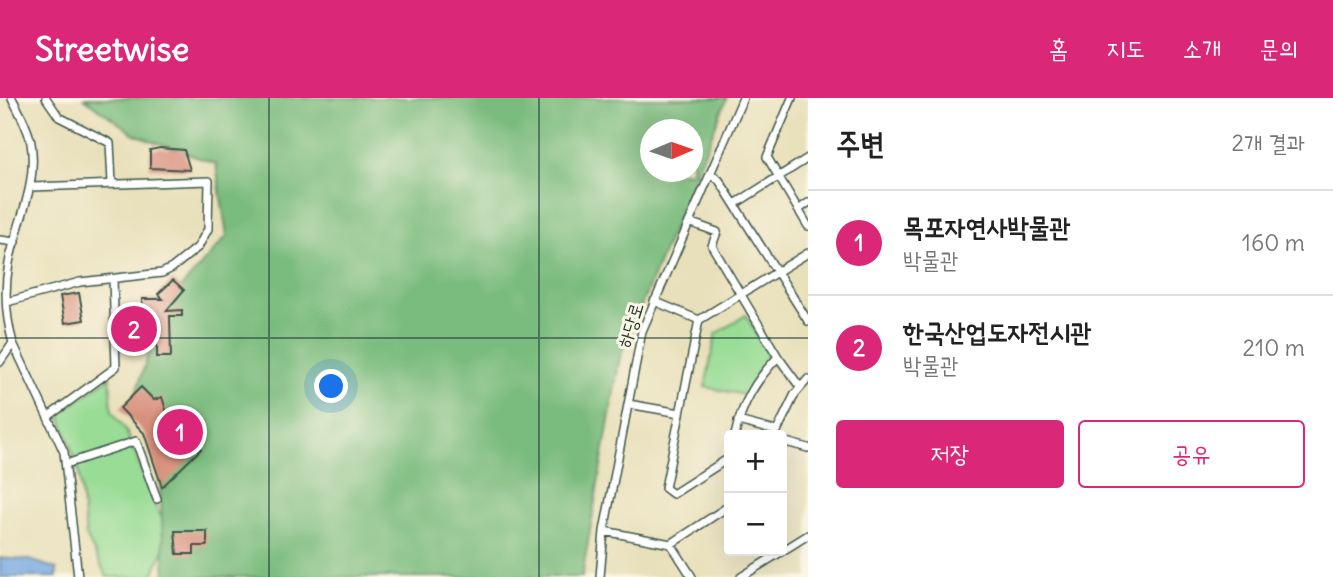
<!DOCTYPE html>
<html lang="ko">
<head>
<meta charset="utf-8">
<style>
	body { margin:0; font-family:Delius,"Poor Story",sans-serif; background:#f2f2f2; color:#222 }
	.controls { position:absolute; right:21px; bottom:21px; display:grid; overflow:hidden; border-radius:7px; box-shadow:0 7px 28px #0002 }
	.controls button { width:63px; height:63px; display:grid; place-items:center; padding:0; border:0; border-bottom:2px solid #e0e0e0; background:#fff; color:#222; font:35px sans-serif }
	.compass { position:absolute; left:640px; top:21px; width:63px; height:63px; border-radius:50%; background:#fff; box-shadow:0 7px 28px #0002; rotate:88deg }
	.you { position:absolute; left:332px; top:289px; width:24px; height:24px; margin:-18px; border:5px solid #fff; border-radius:50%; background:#1a73e8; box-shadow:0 0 0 10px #1a73e833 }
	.badge { display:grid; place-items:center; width:46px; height:46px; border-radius:50%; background:#db2777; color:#fff; font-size:23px; font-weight:700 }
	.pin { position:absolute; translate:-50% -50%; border:4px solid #fff; box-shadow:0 2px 7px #0006 }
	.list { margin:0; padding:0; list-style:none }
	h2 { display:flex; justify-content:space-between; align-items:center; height:91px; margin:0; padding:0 28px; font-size:30px }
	h2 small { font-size:23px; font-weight:400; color:#767676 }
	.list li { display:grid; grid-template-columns:46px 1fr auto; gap:21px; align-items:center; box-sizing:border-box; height:105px; padding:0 28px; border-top:2px solid #e0e0e0 }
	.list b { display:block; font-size:26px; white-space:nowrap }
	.list p { margin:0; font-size:23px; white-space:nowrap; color:#767676 }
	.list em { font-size:23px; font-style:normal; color:#767676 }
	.actions { display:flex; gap:14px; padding:21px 28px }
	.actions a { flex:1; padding:16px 0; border:2px solid #db2777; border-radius:7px; text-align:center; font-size:24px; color:#db2777 }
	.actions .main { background:#db2777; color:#fff }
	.map { position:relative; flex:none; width:808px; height:479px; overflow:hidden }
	header { display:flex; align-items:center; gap:42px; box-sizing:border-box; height:98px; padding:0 35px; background:#db2777; color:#fff }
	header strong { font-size:33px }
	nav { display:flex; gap:38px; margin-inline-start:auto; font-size:24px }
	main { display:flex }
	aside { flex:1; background:#fff }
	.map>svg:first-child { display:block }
	.green { fill:#98dc95; stroke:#5c8c64; stroke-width:2 }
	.forest { fill:#7abc7e; stroke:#4c7c59; stroke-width:2; fill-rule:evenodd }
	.water { fill:#79a9e4; stroke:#4c738c; stroke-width:2 }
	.building { fill:#d98f7d }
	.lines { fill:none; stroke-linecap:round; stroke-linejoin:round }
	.minor-casing { stroke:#3d5548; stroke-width:10 }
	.minor { stroke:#fff; stroke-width:7 }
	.grid { fill:none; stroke:#1f3d34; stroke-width:2; stroke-opacity:0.55 }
	.labels { text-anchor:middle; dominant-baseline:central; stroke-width:6; stroke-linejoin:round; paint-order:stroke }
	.street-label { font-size:19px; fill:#1f3d34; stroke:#fcf5e5 }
</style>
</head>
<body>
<header>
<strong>Streetwise</strong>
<nav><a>홈</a><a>지도</a><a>소개</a><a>문의</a></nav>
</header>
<main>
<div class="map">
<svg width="808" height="479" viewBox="0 0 808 479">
	<rect width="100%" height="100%" fill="#fcf5e5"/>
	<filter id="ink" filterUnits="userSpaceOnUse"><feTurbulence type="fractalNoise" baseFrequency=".0143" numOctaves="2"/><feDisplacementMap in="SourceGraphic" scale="14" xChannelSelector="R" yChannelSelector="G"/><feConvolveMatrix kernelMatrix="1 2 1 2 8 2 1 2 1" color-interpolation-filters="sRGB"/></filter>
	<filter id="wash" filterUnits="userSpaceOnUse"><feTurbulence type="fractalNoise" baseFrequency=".00686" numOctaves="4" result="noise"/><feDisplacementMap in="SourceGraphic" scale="28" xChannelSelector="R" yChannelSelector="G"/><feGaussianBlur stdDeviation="1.57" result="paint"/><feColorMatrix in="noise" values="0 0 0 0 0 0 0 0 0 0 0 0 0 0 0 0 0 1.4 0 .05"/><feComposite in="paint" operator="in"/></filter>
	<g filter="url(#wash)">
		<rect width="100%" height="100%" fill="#e8e0ba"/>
		<path class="green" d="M746,217L768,256L745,297L705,289L716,236Z
			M110,279L112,313L126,332L155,408L166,426L167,444L152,479H107L86,438L79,374L61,319L63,314Z"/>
		<path class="forest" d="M84,0H727L620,259L582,479H165L158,349L132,307L163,210L227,138L216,66L134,36ZM650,32H692V74H650Z"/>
		<path class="water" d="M0,460L30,462L57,471V479H0Z"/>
		<g id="blocks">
			<path class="building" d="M160,50L184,52L190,72L150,70V52Z
				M173,182L184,192L166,213L182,212V218H170L171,259H157V244L151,245L149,210L143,211L142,201H163L158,196Z
				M79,195L84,222L65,225L60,198Z
				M141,289L154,302L162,299L168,318L201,351L162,389L144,335L120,310Z
				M175,433H207V448H194V456H177Z"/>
		</g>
	</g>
	<g filter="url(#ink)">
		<use href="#blocks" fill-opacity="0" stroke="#3d5548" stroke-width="2"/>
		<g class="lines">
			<defs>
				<path id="minor" d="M12,0C19,14 28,29 31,45C38,88 17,124 9,165C4,192 6,220 13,245L64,354L78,479
					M46,0L59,19L110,45L112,85
					M792,0L767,59L808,128
					M711,76L719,82L808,223
					M735,106L808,60
					M798,112L808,105
					M689,124L717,134L712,148L778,259C756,282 742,305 735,337
					M0,142L15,144
					M654,203L699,222
					M7,204L80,184L162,175L172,170L198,149L208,131L209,83L31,89
					M778,259L800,289
					M0,264L13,245
					M628,306L680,315
					M49,318L116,269L113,181
					M738,323L776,333
					M775,337L795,296L808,281
					M782,343L808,350
					M729,360L673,396L665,390L699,222L808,155
					M66,366L136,343L157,401
					M604,433L671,446L692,479
					M671,446L729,408
					M600,479L604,433L642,233L743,0
					M741,479L808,437"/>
			</defs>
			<use href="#minor" class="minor-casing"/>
			<use href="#minor" class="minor"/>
		</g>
	</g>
	<path class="grid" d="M269,0V479M539,0V479M0,240H808"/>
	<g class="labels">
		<g class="street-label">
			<text transform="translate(630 227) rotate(-73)">하당로</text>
		</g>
	</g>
</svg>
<div class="controls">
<button>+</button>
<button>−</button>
</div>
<svg class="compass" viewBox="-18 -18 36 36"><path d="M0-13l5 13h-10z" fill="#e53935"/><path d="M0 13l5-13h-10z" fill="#767676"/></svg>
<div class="you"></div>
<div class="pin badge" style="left:180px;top:334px">1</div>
<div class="pin badge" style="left:134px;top:231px">2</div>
</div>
<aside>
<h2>주변<small>2개 결과</small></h2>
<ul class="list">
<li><span class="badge">1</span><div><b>목포자연사박물관</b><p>박물관</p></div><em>160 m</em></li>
<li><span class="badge">2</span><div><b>한국산업도자전시관</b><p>박물관</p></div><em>210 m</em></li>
</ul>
<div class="actions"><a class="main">저장</a><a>공유</a></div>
</aside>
</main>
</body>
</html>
